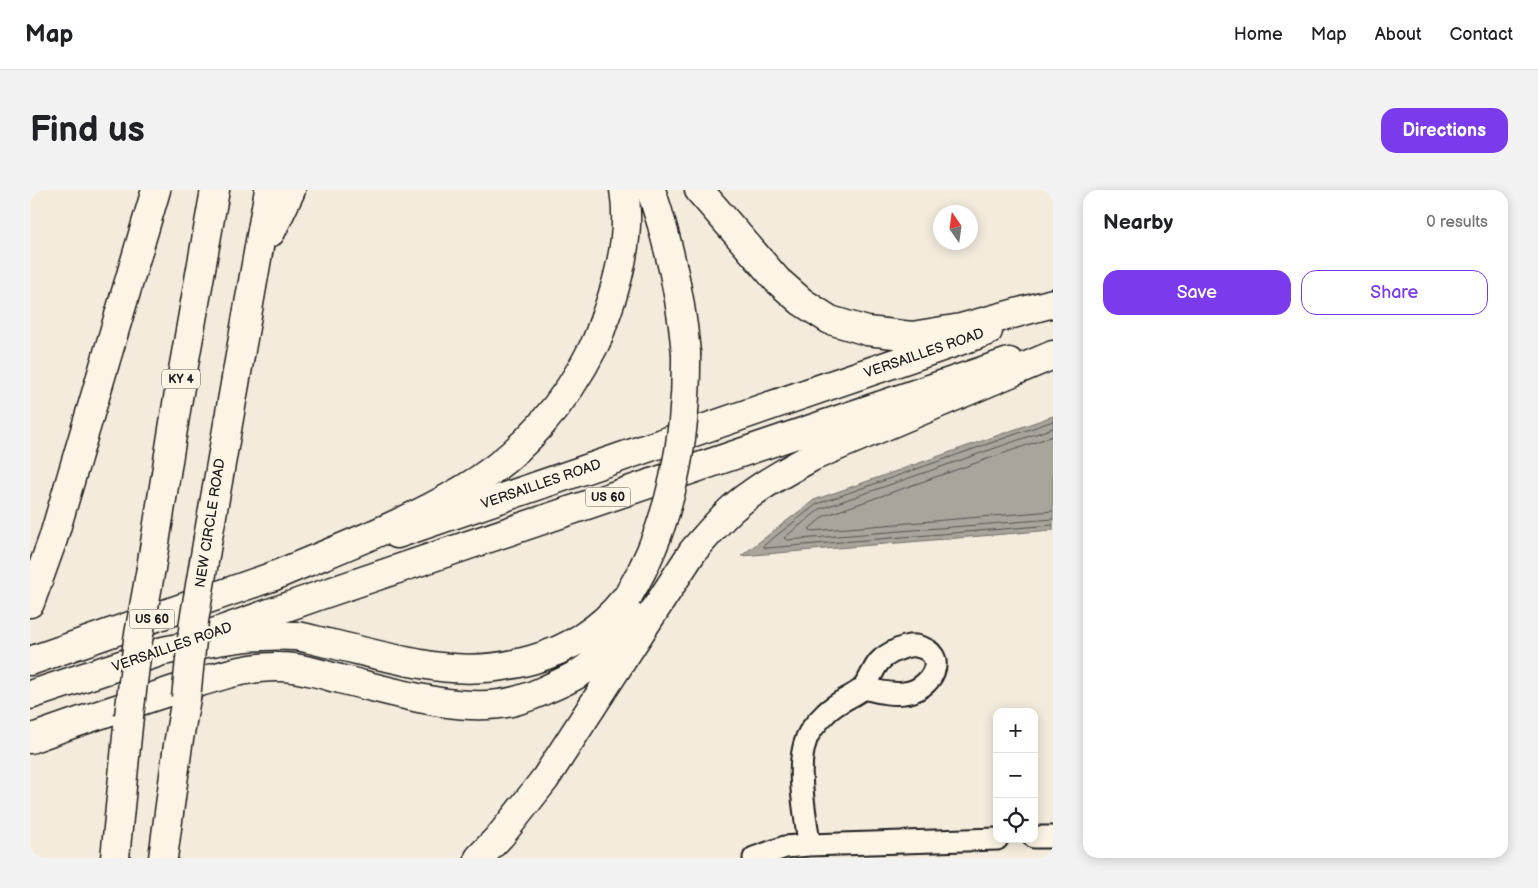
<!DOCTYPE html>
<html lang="en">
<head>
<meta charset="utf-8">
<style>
	body { margin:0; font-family:"Balsamiq Sans",sans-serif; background:#f2f2f2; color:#202124 }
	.controls { position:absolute; right:15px; bottom:15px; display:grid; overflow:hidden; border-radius:10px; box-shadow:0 2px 12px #0003 }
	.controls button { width:45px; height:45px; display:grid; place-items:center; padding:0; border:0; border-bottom:1px solid #e0e0e0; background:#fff; color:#202124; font:25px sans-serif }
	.compass { position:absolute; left:903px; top:15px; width:45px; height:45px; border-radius:50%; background:#fff; box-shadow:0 2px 12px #0003; rotate:347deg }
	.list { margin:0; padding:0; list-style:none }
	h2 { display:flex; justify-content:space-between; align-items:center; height:65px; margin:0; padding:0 20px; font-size:21px }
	h2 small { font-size:16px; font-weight:400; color:#757577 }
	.actions { display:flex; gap:10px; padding:15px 20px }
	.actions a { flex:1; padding:11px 0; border:1px solid #7c3aed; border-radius:15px; text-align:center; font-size:18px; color:#7c3aed }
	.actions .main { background:#7c3aed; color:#fff }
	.icon { flex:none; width:28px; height:28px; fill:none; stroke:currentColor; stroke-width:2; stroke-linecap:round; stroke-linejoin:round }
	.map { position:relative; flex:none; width:1023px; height:668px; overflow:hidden; border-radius:15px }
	header { display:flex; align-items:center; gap:30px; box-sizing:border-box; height:70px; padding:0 25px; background:#fff; border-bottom:1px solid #e0e0e0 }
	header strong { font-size:24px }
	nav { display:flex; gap:28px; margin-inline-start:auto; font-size:18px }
	.intro { display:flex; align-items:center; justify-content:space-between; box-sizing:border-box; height:120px; padding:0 30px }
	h1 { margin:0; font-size:35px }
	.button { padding:12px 22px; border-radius:15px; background:#7c3aed; color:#fff; font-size:18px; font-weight:700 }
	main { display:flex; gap:30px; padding:0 30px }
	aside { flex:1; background:#fff; border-radius:15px; box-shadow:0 2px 12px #0003 }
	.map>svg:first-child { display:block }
	.water { fill:#aaa59b; stroke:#716e68 }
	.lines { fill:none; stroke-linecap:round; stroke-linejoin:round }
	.shore { stroke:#55534f; stroke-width:1 }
	.minor-casing { stroke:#1c1c1c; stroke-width:25 }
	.primary-casing { stroke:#1c1c1c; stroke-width:31 }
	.trunk-casing { stroke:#1c1c1c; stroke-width:31 }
	.motorway-casing { stroke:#1c1c1c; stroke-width:31 }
	.minor { stroke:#fcf5e5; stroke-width:21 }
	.primary { stroke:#fcf5e5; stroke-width:28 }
	.trunk { stroke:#fcf5e5; stroke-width:28 }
	.motorway { stroke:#fcf5e5; stroke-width:28 }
	.motorway-bridge-casing { stroke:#1c1c1c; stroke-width:31; stroke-linecap:butt }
	.motorway-bridge { stroke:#fcf5e5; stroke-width:28 }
	.labels { text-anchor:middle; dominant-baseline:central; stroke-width:4.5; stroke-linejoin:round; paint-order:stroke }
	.shield { fill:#fcf5e5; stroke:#5f5d58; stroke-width:1 }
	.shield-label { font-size:12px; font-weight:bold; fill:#1c1c1c }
	.street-label { font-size:14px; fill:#1c1c1c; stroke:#fcf5e5 }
</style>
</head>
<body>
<header>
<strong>Map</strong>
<nav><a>Home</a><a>Map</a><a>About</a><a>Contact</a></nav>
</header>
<div class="intro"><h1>Find us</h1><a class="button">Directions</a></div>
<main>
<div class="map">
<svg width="1023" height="668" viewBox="0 0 1023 668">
	<rect width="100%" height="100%" fill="#f3ecdd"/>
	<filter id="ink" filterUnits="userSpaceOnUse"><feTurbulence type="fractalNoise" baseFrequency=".02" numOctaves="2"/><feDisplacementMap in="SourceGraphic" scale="10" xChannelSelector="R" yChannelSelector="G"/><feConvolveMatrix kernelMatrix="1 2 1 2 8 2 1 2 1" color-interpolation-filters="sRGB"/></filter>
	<g filter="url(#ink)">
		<path class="water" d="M1023,226V340L711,366L784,310Z"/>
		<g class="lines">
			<path class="shore" d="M1023,231L787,314L733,356L736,358L1023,335
				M1023,238L790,319L754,348L757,350L1023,329
				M1023,246L794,326L779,339L782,341L1023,321"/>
			<defs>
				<path id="minor" d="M1004,647H1023
					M779,655C776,624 765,580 776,550C779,540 789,530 796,523C806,512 825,506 833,498C840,490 843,479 849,472C856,464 876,454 886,456C922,463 901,501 874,503C860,505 846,501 833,498
					M724,668L755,657L779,655L967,649"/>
				<path id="primary" d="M367,344L958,141
					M172,447L285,407L979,172"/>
				<path id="trunk" d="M0,471L244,386
					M0,505L127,463"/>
				<path id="motorway" d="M621,0C639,53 651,107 656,163
					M669,0L747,90L772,112L800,130L837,141L882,146L931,138L1023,113
					M241,42L261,0
					M178,348L239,0
					M121,378L147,214L185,0
					M244,386C307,359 373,335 432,300C490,267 536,213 565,154C570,144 573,132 577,122C591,83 601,41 594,0
					M0,413L23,349L126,0
					M133,461C177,453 220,443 265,446C277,447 290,452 302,454C332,461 361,469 391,474C464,488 546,470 594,410
					M0,549C49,531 98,515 147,499C181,489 215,476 250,477C270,477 291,484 310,489C361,501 433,525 485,511C496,508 507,504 517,499C531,493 545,487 557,478C575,464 585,442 602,427
					M85,668L99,526
					M133,668L148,555L156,508
					M449,668L471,645L515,589L663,361C681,341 698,319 721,304C741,289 762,278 784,266L1023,165"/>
			</defs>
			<use href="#minor" class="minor-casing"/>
			<use href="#primary" class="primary-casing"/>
			<use href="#trunk" class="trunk-casing"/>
			<use href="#motorway" class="motorway-casing"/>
			<use href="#minor" class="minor"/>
			<use href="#primary" class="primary"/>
			<use href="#trunk" class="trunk"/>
			<use href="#motorway" class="motorway"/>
			<defs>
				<path id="motorway-bridge" d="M599,404C642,333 657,246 656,163
					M156,508L164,431L178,348
					M99,526L108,450L121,378"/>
			</defs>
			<use href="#motorway-bridge" class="motorway-bridge-casing"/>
			<use href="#motorway-bridge" class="motorway-bridge"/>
		</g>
	</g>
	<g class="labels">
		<g class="shield">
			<rect x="132" y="179.5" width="38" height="19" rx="4"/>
			<rect x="555.5" y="297.5" width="45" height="19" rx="4"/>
			<rect x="99.5" y="419.5" width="45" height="19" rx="4"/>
		</g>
		<g class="shield-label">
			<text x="151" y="189">KY 4</text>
			<text x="578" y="307">US 60</text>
			<text x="122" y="429">US 60</text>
		</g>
		<g class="street-label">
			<text transform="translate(894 163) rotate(-19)">VERSAILLES ROAD</text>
			<text transform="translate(511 294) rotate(-19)">VERSAILLES ROAD</text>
			<text transform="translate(180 333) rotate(-81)">NEW CIRCLE ROAD</text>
			<text transform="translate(142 457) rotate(-19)">VERSAILLES ROAD</text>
		</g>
	</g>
</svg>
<div class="controls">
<button>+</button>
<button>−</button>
<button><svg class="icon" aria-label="locate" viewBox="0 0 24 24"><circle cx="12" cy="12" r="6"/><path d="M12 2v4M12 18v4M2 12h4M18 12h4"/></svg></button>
</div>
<svg class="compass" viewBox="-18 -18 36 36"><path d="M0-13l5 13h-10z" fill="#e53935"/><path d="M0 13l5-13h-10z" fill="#757577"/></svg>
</div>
<aside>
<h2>Nearby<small>0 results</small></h2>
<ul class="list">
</ul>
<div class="actions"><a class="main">Save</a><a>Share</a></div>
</aside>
</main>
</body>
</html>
